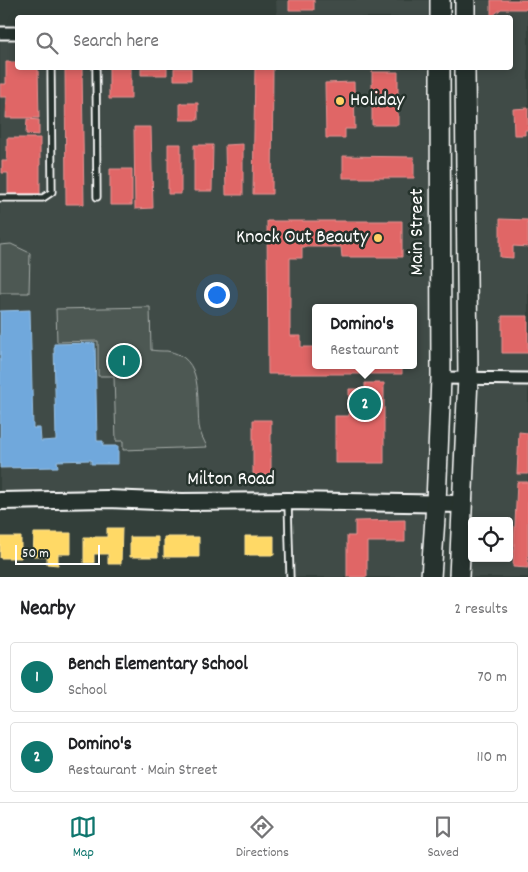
<!DOCTYPE html>
<html lang="en">
<head>
<meta charset="utf-8">
<style>
	body { margin:0; font-family:Dekko,sans-serif; background:#f2f2f2; color:#202124 }
	.controls { position:absolute; right:15px; bottom:15px; display:grid; overflow:hidden; border-radius:5px; box-shadow:0 2px 8px #0003 }
	.controls button { width:45px; height:45px; display:grid; place-items:center; padding:0; border:0; border-bottom:1px solid #e0e0e0; background:#fff; color:#202124; font:25px sans-serif }
	.scale { position:absolute; left:15px; bottom:12px; width:85px; box-sizing:border-box; padding-left:5px; border:2px solid #fff; border-top:0; font-size:14px; line-height:18px; white-space:nowrap; color:#fff; -webkit-text-stroke:4px #26332d; paint-order:stroke }
	.you { position:absolute; left:216px; top:294px; width:18px; height:18px; margin:-12px; border:4px solid #fff; border-radius:50%; background:#1a73e8; box-shadow:0 0 0 8px #1a73e833 }
	.badge { display:grid; place-items:center; width:32px; height:32px; border-radius:50%; background:#0f766e; color:#fff; font-size:16px; font-weight:700 }
	.pin { position:absolute; translate:-50% -50%; border:2px solid #fff; box-shadow:0 1px 5px #0006 }
	.popup { position:absolute; left:312px; top:304px; width:105px; height:65px; box-sizing:border-box; display:grid; place-content:center; border-radius:5px; background:#fff; filter:drop-shadow(0 1px 4px #0005); font-size:16px; white-space:nowrap; color:#757577 }
	.popup b { font-size:19px; color:#202124 }
	.popup::after { content:''; position:absolute; left:50%; top:100%; margin-left:-10px; border:10px solid transparent; border-top-color:#fff }
	.list { margin:0; padding:0; list-style:none }
	h2 { display:flex; justify-content:space-between; align-items:center; height:65px; margin:0; padding:0 20px; font-size:21px }
	h2 small { font-size:16px; font-weight:400; color:#757577 }
	.list li { display:grid; grid-template-columns:32px 1fr auto; gap:15px; align-items:center; box-sizing:border-box; height:70px; margin:0 10px 10px; padding:0 10px; border:1px solid #e0e0e0; border-radius:5px }
	.list b { display:block; font-size:19px; white-space:nowrap }
	.list p { margin:0; font-size:16px; white-space:nowrap; color:#757577 }
	.list em { font-size:16px; font-style:normal; color:#757577 }
	.icon { flex:none; width:28px; height:28px; fill:none; stroke:currentColor; stroke-width:2; stroke-linecap:round; stroke-linejoin:round }
	.map { position:relative; flex:none; width:528px; height:577px; overflow:hidden }
	.search { position:absolute; background:#fff; box-shadow:0 2px 8px #0003; left:15px; right:15px; top:15px; height:55px; display:flex; align-items:center; gap:12px; box-sizing:border-box; padding:0 18px; border-radius:5px; color:#757577; font-size:19px }
	.sheet { height:225px; background:#fff }
	nav { display:flex; justify-content:space-around; align-items:center; box-sizing:border-box; height:70px; border-top:1px solid #e0e0e0; background:#fff; font-size:14px; color:#757577 }
	nav a { display:grid; justify-items:center; gap:2px }
	nav .on { color:#0f766e }
	.map>svg:first-child { display:block }
	.built { fill:#404c47; fill-rule:evenodd }
	.green { fill:#4d5853; stroke:#a6aca9 }
	.homes { fill:#ffd966; stroke:#ffe494 }
	.shops { fill:#e06666; stroke:#e99494 }
	.schools { fill:#6fa8dc; stroke:#9ac2e6 }
	.lines { fill:none; stroke-linecap:round; stroke-linejoin:round }
	.lane-casing { stroke:#fff; stroke-width:9 }
	.street-casing { stroke:#fff; stroke-width:15 }
	.secondary-casing { stroke:#fff; stroke-width:20 }
	.primary-casing { stroke:#fff; stroke-width:22 }
	.lane { stroke:#26332d; stroke-width:5.5 }
	.street { stroke:#26332d; stroke-width:11 }
	.secondary { stroke:#26332d; stroke-width:16 }
	.primary { stroke:#26332d; stroke-width:19 }
	.poi-dot { fill:#ffd166; stroke:#26332d; stroke-width:2 }
	.labels { text-anchor:middle; dominant-baseline:central; stroke-width:5; stroke-linejoin:round; paint-order:stroke }
	.poi-label { font-size:20px; fill:#fff; stroke:#26332d; text-anchor:start }
	.street-label { font-size:20px; fill:#fff; stroke:#26332d }
</style>
</head>
<body>
<div class="map">
<svg width="528" height="577" viewBox="0 0 528 577">
	<rect width="100%" height="100%" fill="#333f3a"/>
	<filter id="ink" filterUnits="userSpaceOnUse"><feTurbulence type="fractalNoise" baseFrequency=".02" numOctaves="2"/><feDisplacementMap in="SourceGraphic" scale="10" xChannelSelector="R" yChannelSelector="G"/><feConvolveMatrix kernelMatrix="1 2 1 2 8 2 1 2 1" color-interpolation-filters="sRGB"/></filter>
	<g filter="url(#ink)">
		<path class="built" d="M276,0H440V17H277Z
			M465,0H528V577H459L465,68H510V18L465,17ZM472,521H509V558H472Z
			M0,33H17L18,68H440L431,577H290L288,502L0,501ZM316,308H414V365H316Z"/>
		<path class="green" d="M11,244L30,253L29,293H0V245Z
			M150,307L151,350C156,351 162,351 167,351C205,357 196,398 199,426C200,434 204,440 207,447L123,450V441H116L114,376H98V341L57,342L56,309Z"/>
		<path class="homes" d="M107,528H122L121,564H108V554H94V563H84V537H107Z
			M34,533H71V554H58V565L47,564V556H33Z
			M245,536H274V555H245Z
			M0,537H21V558H0Z
			M130,537H158V557H130Z
			M164,537H199V557H164Z"/>
		<path class="shops" d="M289,0H314V10H289Z
			M491,0H528V9H501L491,17Z
			M6,62H18V68H38L39,118H6L7,97H0V84H6Z
			M65,68H82L84,204H66Z
			M109,68H131V99H109Z
			M141,68H167V75H141Z
			M174,68H191V80H174Z
			M255,68H273L272,194H253Z
			M372,72H398V125H372Z
			M354,82L355,129H345V138H326L325,83Z
			M180,103H198V120H180Z
			M528,108V130H525V135H514L513,109Z
			M27,119L39,120V135L26,134Z
			M134,127H151L153,208L135,209Z
			M7,138H40V194H8V173H2V161H7Z
			M168,144H181V194H168Z
			M243,144V195H226L225,145Z
			M194,145H213L212,191H194Z
			M343,156L414,157V178H343Z
			M110,169H132V205H110Z
			M500,219L528,220V247L513,246V258L500,257Z
			M267,221H402V257H342L341,247H302V258H290V336H301V347H316V365H402V374H268Z
			M502,316H528V353H502Z
			M365,383H384V463H335V416H349V389H365Z
			M253,420H271V475H253Z
			M519,432L528,433V474H517Z
			M517,482H528V568L513,567Z
			M405,520V542H367V577H347V536H355V521Z"/>
		<path class="schools" d="M30,310L33,428H40L41,441L56,440L54,344L95,343L97,441H103V446H118V464H91V460L57,461L58,467L0,468V311Z"/>
		<g class="lines">
			<defs>
				<path id="lane" d="M96,68L97,197
					M0,198H43L52,192L51,68
					M288,503L290,577"/>
				<path id="street" d="M0,33H18
					M441,378L528,379"/>
				<path id="secondary" d="M0,501L108,499L182,502L288,501L462,504"/>
				<path id="primary" d="M440,0V18
					M465,18V0
					M431,577L436,503L441,378L440,68
					M459,577L468,378L465,68"/>
			</defs>
			<use href="#lane" class="lane-casing"/>
			<use href="#street" class="street-casing"/>
			<use href="#secondary" class="secondary-casing"/>
			<use href="#primary" class="primary-casing"/>
			<use href="#lane" class="lane"/>
			<use href="#street" class="street"/>
			<use href="#secondary" class="secondary"/>
			<use href="#primary" class="primary"/>
		</g>
	</g>
	<g class="poi-dot">
		<circle cx="340" cy="101" r="5"/>
		<circle cx="378" cy="238" r="5"/>
	</g>
	<g class="labels">
		<g class="poi-label">
			<text x="350" y="101">Holiday</text>
			<text x="368" y="238" text-anchor="end">Knock Out Beauty</text>
		</g>
		<g class="street-label">
			<text transform="translate(418 232) rotate(-90)">Main Street</text>
			<text x="231" y="480">Milton Road</text>
		</g>
	</g>
</svg>
<div class="controls">
<button><svg class="icon" aria-label="locate" viewBox="0 0 24 24"><circle cx="12" cy="12" r="6"/><path d="M12 2v4M12 18v4M2 12h4M18 12h4"/></svg></button>
</div>
<div class="scale">50 m</div>
<div class="you"></div>
<div class="pin badge" style="left:124px;top:361px">1</div>
<div class="pin badge" style="left:365px;top:404px">2</div>
<div class="popup"><b>Domino's</b>Restaurant</div>
<div class="search"><svg class="icon" aria-label="search" viewBox="0 0 24 24"><circle cx="10" cy="10" r="6"/><path d="M15 15l6 6"/></svg>Search here</div>
</div>
<section class="sheet">
<h2>Nearby<small>2 results</small></h2>
<ul class="list">
<li><span class="badge">1</span><div><b>Bench Elementary School</b><p>School</p></div><em>70 m</em></li>
<li><span class="badge">2</span><div><b>Domino's</b><p>Restaurant · Main Street</p></div><em>110 m</em></li>
</ul>
</section>
<nav>
<a class="on"><svg class="icon" aria-label="map" viewBox="0 0 24 24"><path d="M3 6l6-2 6 2 6-2v14l-6 2-6-2-6 2zM9 4v14M15 6v14"/></svg>Map</a>
<a><svg class="icon" aria-label="directions" viewBox="0 0 24 24"><path d="M12 3l9 9-9 9-9-9zM9 14v-3h6M13 9l2 2-2 2"/></svg>Directions</a>
<a><svg class="icon" aria-label="saved" viewBox="0 0 24 24"><path d="M7 4h10v16l-5-4-5 4z"/></svg>Saved</a>
</nav>
</body>
</html>
